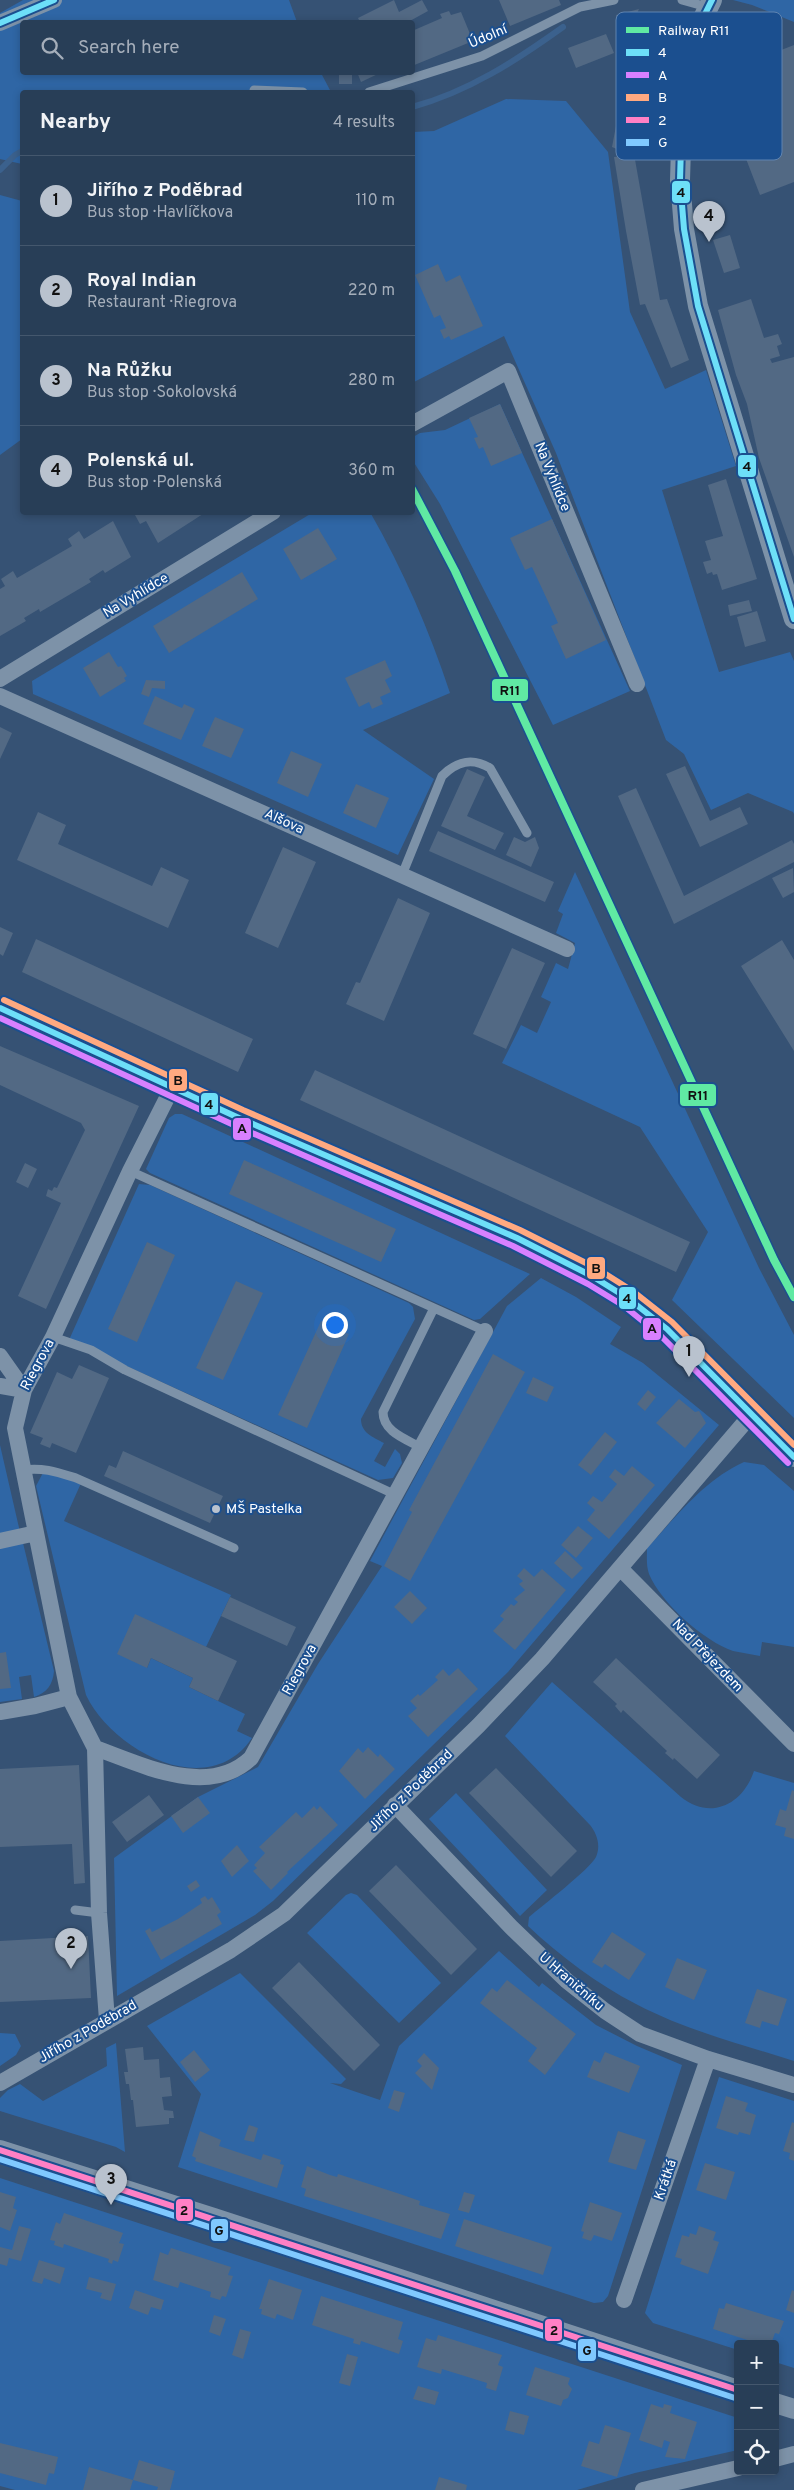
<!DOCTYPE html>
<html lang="en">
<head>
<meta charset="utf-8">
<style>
	body { margin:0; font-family:Overpass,sans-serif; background:#344961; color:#f1f3f6 }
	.controls { position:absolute; right:15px; bottom:15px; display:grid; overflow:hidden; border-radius:5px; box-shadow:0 2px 8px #0003 }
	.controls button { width:45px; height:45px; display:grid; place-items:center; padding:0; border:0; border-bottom:1px solid #44576d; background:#283e57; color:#f1f3f6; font:25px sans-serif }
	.you { position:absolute; left:334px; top:1324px; width:18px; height:18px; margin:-12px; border:4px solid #fff; border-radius:50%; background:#1a73e8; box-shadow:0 0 0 8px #1a73e833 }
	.badge { display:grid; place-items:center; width:32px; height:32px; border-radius:50%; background:#b9c2ce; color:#111; font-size:16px; font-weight:700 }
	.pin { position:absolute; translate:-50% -41px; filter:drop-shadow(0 1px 2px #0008) }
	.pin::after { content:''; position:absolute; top:26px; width:18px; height:15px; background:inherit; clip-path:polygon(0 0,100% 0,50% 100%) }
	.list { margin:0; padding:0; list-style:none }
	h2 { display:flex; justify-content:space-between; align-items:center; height:65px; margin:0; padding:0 20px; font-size:21px }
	h2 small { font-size:16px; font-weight:400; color:#a5aeba }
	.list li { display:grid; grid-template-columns:32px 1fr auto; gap:15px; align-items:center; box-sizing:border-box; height:90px; padding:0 20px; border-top:1px solid #44576d }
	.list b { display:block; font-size:19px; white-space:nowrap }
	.list p { margin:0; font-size:16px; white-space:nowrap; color:#a5aeba }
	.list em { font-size:16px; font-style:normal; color:#a5aeba }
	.icon { flex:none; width:28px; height:28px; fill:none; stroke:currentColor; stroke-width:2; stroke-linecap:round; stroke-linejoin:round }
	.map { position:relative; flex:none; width:794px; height:2490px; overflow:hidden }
	.search { position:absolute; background:#283e57; box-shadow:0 2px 8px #0003; left:20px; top:20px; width:395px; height:55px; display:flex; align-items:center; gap:12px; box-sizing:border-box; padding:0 18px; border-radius:5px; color:#a5aeba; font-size:19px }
	.panel { position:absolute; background:#283e57; box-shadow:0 2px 8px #0003; left:20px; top:90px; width:395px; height:425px; border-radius:5px }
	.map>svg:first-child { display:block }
	.green { fill:#2f66a5 }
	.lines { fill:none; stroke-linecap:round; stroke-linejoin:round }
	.stream { stroke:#3b618d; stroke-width:6 }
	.building { fill:#526984 }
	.service { stroke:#7d92a8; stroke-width:9 }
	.minor { stroke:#7d92a8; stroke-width:16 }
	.tertiary { stroke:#7d92a8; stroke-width:20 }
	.bus-1-casing { stroke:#1b4f8f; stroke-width:10 }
	.bus-2-casing { stroke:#1b4f8f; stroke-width:10 }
	.bus-3-casing { stroke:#1b4f8f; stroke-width:10 }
	.bus-4-casing { stroke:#1b4f8f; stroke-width:10 }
	.bus-5-casing { stroke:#1b4f8f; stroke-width:10 }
	.bus-1 { stroke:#6ddff8; stroke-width:6 }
	.bus-2 { stroke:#d880ff; stroke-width:6 }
	.bus-3 { stroke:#ffa980; stroke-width:6 }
	.bus-4 { stroke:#ff80c5; stroke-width:6 }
	.bus-5 { stroke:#80c9ff; stroke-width:6 }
	.rail-1-casing { stroke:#1b4f8f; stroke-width:11 }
	.rail-1 { stroke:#60e9a3; stroke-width:8 }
	.poi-dot { fill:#b9c2ce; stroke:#1b4f8f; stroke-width:2 }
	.labels { text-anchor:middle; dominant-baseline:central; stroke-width:4; stroke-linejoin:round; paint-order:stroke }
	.street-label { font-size:14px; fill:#fff; stroke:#1b4f8f }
	.poi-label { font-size:14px; fill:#fff; stroke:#1b4f8f; text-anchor:start }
	.key { fill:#1b4f8f; stroke:#5f84b1; stroke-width:1 }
	.key-label { font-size:14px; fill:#fff }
	.line-badge { stroke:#1b4f8f; stroke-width:2 }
	.pale-badge-label { font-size:14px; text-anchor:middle; font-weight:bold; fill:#111 }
</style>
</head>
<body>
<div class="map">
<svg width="794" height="2490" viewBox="0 0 794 2490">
	<rect width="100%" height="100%" fill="#365274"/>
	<path class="green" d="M23,0H289L297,22H22V72L321,73L331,92H22V164L0,159V13Z
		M733,0H794V22L752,5Z
		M506,99L566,101L608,152L630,312L665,389L706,370L736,466L662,490L719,672L790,652L794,661V814L793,812L748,793L711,810L684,754L666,740L556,453L504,336L414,382L413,386V132L434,131Z
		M0,195L22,201V439L0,455Z
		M500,404L630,691L553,725L440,504L413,461V437L420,433L445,430Z
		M370,512C403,570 429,629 450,693L363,730L434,779L398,855L33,694L32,681L312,513Z
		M575,872L759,1268L794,1335V1418L672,1300L708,1232L640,1127L502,1063L521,1025L537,1033L551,1002L541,997L556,963L568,969L575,943L556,933L563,914L558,911Z
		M175,1114H182L530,1274L480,1319L474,1320L150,1173L146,1169L169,1118Z
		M139,1184L150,1185L409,1303L413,1307L415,1319L361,1419C361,1433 373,1437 384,1443L374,1461L385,1467L395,1449L400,1454L402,1463L393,1478L378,1480L69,1340Z
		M541,1278L576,1297L621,1327L610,1344L643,1363L719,1425L508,1672L273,1901L255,1915L117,1996L114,1858L198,1797L258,1767L318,1664L382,1566L370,1561L507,1306Z
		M0,1445L20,1532L0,1538Z
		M744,1462L764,1465L794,1491V1647L762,1642L760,1656C751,1654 742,1653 733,1651C704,1641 661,1603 649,1574C646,1565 647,1557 647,1548C676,1517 704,1480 744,1462Z
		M45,1469L82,1481L64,1521L231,1595L206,1647L135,1615L147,1668L151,1658L193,1678L189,1687L245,1714L237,1731L252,1738C208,1803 112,1750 86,1695L36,1486Z
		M23,1543L54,1671C53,1684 47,1693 34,1697L31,1675L19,1677L22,1699L0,1702V1548Z
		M552,1682L681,1797C711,1821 743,1804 754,1771L794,1783V2061C741,2044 685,2030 636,2004C597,1984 560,1956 528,1926L529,1917C542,1906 590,1869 596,1857C601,1845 597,1834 590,1825L505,1736Z
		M456,1793L547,1890L520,1916L429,1819Z
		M351,1893L357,1895L441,1983L399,2023L307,1933L346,1895Z
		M499,1951L539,1987L542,1983L596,2025L637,2046L682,2065L608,2296L603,2302L594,2303L178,2167L201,2094L147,2026L240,1973L346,2079L341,2084L330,2083L380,2100L399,2046Z
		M0,2033L15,2034L21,2046L16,2055L0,2066Z
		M116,2043L125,2152L116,2147L0,2111V2098L8,2090L20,2084L43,2101L107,2066L106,2048Z
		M719,2077L794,2101V2368L775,2362V2344H738V2350L653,2323L645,2313Z
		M0,2178L738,2418V2450L635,2473L577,2490H15L0,2486Z"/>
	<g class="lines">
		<path class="stream" d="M412,107C468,92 517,60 563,27
			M0,170L15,155L22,151"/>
	</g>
	<path class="building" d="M394,0L399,12L422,0L428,11L408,22H396L395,20L389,22H360L358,18Z
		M499,0H559L561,5L510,26Z
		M639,9L631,26L658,39L656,44L667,49L657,71L628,63L633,53L618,45L616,15Z
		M449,11L451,15L461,12L473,41L412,66V31L442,18L440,14Z
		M606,34L614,53L576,68L568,48Z
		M794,45V182L760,195L714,76Z
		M357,72H382L361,82Z
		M339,74H352V84H339Z
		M633,76L661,81L654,122L643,120L640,135L667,136L666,148H659V153H638V149L619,150L612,147L622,94L630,95Z
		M634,154L660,300L667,299L689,360L671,368L645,304L640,305L626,231L614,157Z
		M730,235L740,268L724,273L713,240Z
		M438,264L446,282L460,275L483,326L451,340L449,336L444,339L440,330L446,328L440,315L434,318L415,275Z
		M751,299L764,338L778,334L782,344L777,346L780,356L770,359L772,363L794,357V557L759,458L747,404L736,375L718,310Z
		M500,404L522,453L491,466L483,447L479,449L474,438L478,437L469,418Z
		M726,479L757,579L722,590L717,574L713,575L712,572L707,574L703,562L711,560L705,541L723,536L708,485Z
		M139,512H206L158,543L146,521L140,524L135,515Z
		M552,519L606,640L566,659L551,626L558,623L532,567L525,570L510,538Z
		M113,521L131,557L105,573L103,570L89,579L91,582L40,612L39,609L24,618L26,621L0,636V589L5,586L1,579L13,571L17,578L72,546L68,539L79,531L84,539Z
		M318,528L337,559L301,580L283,549Z
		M242,572L258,599L169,653L153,626Z
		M749,600L752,611L730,616L728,605Z
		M757,611L766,641L745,647L737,617Z
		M109,652L118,667L121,666L127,676L124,678L126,681L100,697L83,668Z
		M385,660L392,676L385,680L391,692L380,697L383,704L372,709L369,702L359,707L345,678Z
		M146,680L165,681V689L152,688L149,697L141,694Z
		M155,696L182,708L184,704L195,709L181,740L143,724Z
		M215,717L244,729L231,758L202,746Z
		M0,727L12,733L0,759Z
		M291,751L322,764L308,797L277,783Z
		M685,766L710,821L740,807L748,824L700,847L666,774Z
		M467,769L485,777L467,816L504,833L495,850L441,826Z
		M356,784L389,798L376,828L343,813Z
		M636,788L684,896L792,840L794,844V862L674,924L618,796Z
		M38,812L66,825L58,844L152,886L161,867L189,880L168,928L17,860Z
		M438,831L554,882L545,902L429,851Z
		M514,837L525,842L535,837L539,848L531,867L506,855Z
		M283,847L316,862L278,948L245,933Z
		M793,868L794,892L783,898L772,878Z
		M398,898L430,913L384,1021L346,1004L356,982L360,983Z
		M0,927L13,933L3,956L0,954Z
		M36,939L253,1039L238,1072L22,972Z
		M782,940L794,960V1051L741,966Z
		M512,948L545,963L506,1049L473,1034Z
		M0,1046L139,1106L46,1309L18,1296L61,1203L46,1196L48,1189L52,1191L54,1187L57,1188L85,1130L81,1123L0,1085Z
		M315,1070L690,1242L676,1272L300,1100Z
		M244,1160L396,1229L381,1262L229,1194Z
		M25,1163L37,1169L28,1188L16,1182Z
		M147,1242L175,1255L137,1342L108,1329Z
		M236,1281L263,1293L223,1380L196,1368Z
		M321,1321L349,1334L307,1428L278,1415Z
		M493,1354L525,1372L410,1581L384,1566L412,1512L409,1510Z
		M79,1365L109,1378L76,1453L52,1443L50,1448L40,1444L43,1438L30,1433L57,1372L72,1379Z
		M533,1377L554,1387L547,1402L526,1393Z
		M648,1390L656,1397L645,1411L637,1404Z
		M679,1399L695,1412L699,1411L706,1423L685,1448L656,1423Z
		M605,1432L617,1442L591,1475L578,1465Z
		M123,1451L223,1496L210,1523L104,1476L109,1465L116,1468Z
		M632,1466L655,1485L609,1539L587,1520L595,1510L587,1503L593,1496L602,1502L617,1484L609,1477L615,1469L624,1476Z
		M578,1526L593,1538L576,1558L561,1545Z
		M565,1551L583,1568L572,1579L554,1563Z
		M524,1568L534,1577L542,1569L566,1590L515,1650L493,1631L504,1619L500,1616L511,1604L514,1606L518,1602L514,1599L525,1590L519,1584L523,1581L517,1576Z
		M410,1591L427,1608L412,1624L394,1607Z
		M230,1597L296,1627L287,1646L221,1616Z
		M135,1614L237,1661L218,1701L189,1687L193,1678L151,1658L147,1668L117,1654Z
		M6,1652L11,1688L0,1689V1653Z
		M616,1658L720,1755L697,1779L674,1758L673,1760L665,1753L667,1751L623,1710L621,1713L615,1706L617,1704L593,1682Z
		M458,1668L478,1689L428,1737L408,1716L417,1708L410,1701L418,1694L420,1696L438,1680L435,1677L443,1669L449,1676Z
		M368,1747L378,1757L380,1754L395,1769L365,1799L339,1771L358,1748L363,1753Z
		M79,1765L85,1883L74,1884L72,1844L0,1847V1769Z
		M496,1768L577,1851L551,1877L469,1793Z
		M792,1790L794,1791V1839L784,1836L786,1828L775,1825L780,1809L786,1811Z
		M149,1795L164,1815L127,1842L112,1822Z
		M198,1797L210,1813L183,1833L171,1816Z
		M314,1806L317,1810L320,1806L338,1825L287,1872L288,1873L271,1890L253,1871L257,1868L254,1865L265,1853L259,1847L296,1812L302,1818Z
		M237,1845L249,1861L232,1877L221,1861Z
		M396,1865L477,1949L451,1975L369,1891Z
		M196,1880L200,1886L191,1892L187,1886Z
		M205,1896L208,1900L212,1897L221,1912L217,1915L222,1924L161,1960L145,1931L150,1928L152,1932L178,1919L202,1903L200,1899Z
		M612,1932L646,1954L629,1980L605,1964L602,1968L592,1962Z
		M88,1936L91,1998L0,2002V1941Z
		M677,1958L707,1970L694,2000L665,1987Z
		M299,1962L380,2045L354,2071L272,1988Z
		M507,1980L576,2034L545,2075L528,2061L537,2048L480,2003L492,1988L497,1992Z
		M757,1989L787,1999L778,2026L762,2021L760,2028L745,2023Z
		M143,2047L144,2060L159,2059L160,2078L170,2077L172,2096L162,2097L164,2110L173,2111L174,2118H169V2124L136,2127L133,2100H131L129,2084H126L124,2072H128L125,2049Z
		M194,2050L210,2070L195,2082L180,2062Z
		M605,2052L640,2066L629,2093L587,2077L594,2060L600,2063Z
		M424,2053L439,2068L432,2090L415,2073L422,2066L417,2061Z
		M394,2090L405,2093L399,2112L388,2108Z
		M726,2096L748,2103L745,2111L756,2115L750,2135L739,2132L738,2135L716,2128Z
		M792,2122L794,2123V2161L789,2159L790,2153L783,2151Z
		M249,2125L258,2128L254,2142L244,2140Z
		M200,2131L221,2140L219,2146L261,2160L263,2154L281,2160L280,2164L284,2165L277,2188L195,2161L196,2158L192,2156Z
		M618,2131L646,2140L636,2170L608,2162Z
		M705,2163L735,2172L726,2200L696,2190Z
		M307,2166L330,2175L337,2177L338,2174L397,2193L420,2201L419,2205L450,2214L441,2239L304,2196L306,2189L301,2187Z
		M0,2192L16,2197L13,2208L17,2210L10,2231L0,2227Z
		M464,2192L475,2195L469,2213L458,2210Z
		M590,2202L622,2213L612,2241L594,2235L591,2241L582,2238L584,2232L581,2231Z
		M64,2213L123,2233L119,2243L124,2244L118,2262L113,2260L112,2264L108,2262L109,2259L64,2244L63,2248L54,2245L55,2241L50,2240L56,2222L60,2224Z
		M464,2219L552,2247L543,2275L455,2246Z
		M19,2226L31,2229L21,2261L9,2258L7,2266L0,2264V2247L12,2250Z
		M699,2226L716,2232L713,2240L719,2242L708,2274L680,2264L682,2259L675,2257L682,2235L689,2237L690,2233L696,2235Z
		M171,2248L231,2267L228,2275L233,2276L226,2297L222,2296L220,2300L210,2297L211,2292L180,2282L178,2288L153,2280L160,2252L168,2255Z
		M39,2260L65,2268L60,2284L44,2278L42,2284L32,2281Z
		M89,2277L116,2284L111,2301L100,2298L102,2293L86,2289Z
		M269,2279L302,2290L293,2320L277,2314L275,2319L261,2314L262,2309H259Z
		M135,2290L164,2300L161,2310L151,2307L148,2315L129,2308Z
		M792,2290L794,2291V2313L786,2310Z
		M321,2296L403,2322L398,2339L403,2341L399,2354L361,2341L360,2345L353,2343L354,2339L312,2325Z
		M726,2303L784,2321L779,2334L775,2333L771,2344H760L713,2329L719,2308L724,2309Z
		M214,2315L226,2319L220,2336L209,2332Z
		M240,2329L251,2332L243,2359L232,2355Z
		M438,2335L502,2355L498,2365L503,2367L496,2391L486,2388L487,2383L442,2369L441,2374L417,2367L426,2338L436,2341Z
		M347,2354L358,2357L350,2386L339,2383Z
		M535,2367L570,2378L568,2384L572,2389L568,2398L563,2400L561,2406L526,2395Z
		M418,2386L439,2392L435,2405L413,2399Z
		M651,2404L663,2408L664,2404L672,2406L670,2413L697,2422L685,2459L665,2457L670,2442L664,2440L662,2448L639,2440Z
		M510,2411L529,2416L524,2435L505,2430Z
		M605,2425L631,2433L617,2477L581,2466L589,2441L599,2444Z
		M0,2443L58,2457L54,2474L49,2473L46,2485L0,2473Z
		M139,2460L175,2471L170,2490H157L158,2487L133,2480L130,2490H83L89,2467L133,2480Z
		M439,2477L467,2485L466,2490H435Z"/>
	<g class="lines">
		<path class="service" d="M682,0L707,7
			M254,90L303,92
			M369,92L482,56L580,7L614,0
			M402,875L442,776C457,761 472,757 490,768L527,833
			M130,1171L485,1331
			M53,1337L91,1350L125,1370L396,1495
			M422,1448C406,1439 383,1432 383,1412L434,1308
			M22,1470C43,1467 57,1472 76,1478L234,1548
			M75,1910L99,1913"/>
		<path class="minor" d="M0,23L54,0
			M412,424L508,371L637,684
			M0,679L273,512
			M0,696L567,949
			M0,1356L24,1390
			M0,1386L24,1390
			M0,1541L36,1533
			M620,1568L794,1744
			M0,1712L35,1706L69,1697
			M95,1748C141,1764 208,1799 251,1758L485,1331
			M395,1805L511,1927L567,1981L605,2011L640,2034L708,2059L794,2085
			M107,2020L99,1913L95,1748L69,1697L15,1428L24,1390L53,1337L130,1171L172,1088
			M0,2083L231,1950L284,1914L478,1726L542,1659L751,1415
			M624,2300L708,2059
			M775,2459L794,2454
			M643,2490L738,2468"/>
		<path class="tertiary" d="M712,0L701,22L691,51L682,114L680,180L684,229L698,306L794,619
			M0,1008L239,1118L517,1238L592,1276L629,1299L667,1329L794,1457
			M0,2150L214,2218L738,2390
			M775,2403L794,2409"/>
		<defs>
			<path id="bus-1" d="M712,0L701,22L691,51L682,114L680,180L684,229L698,306L794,619
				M0,23L54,0
				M0,1008L239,1118L517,1238L592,1276L629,1299L667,1329L794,1457"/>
			<path id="bus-2" d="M0,1018L236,1126L513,1246L588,1284L624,1306L661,1336L788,1463"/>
			<path id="bus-3" d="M4,1000L243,1110L520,1230L596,1268L634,1292L672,1322L794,1445"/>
			<path id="bus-4" d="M0,2150L738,2390"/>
			<path id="bus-5" d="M0,2159L735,2398"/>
		</defs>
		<use href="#bus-1" class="bus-1-casing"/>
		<use href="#bus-2" class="bus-2-casing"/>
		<use href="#bus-3" class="bus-3-casing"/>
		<use href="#bus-4" class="bus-4-casing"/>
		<use href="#bus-5" class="bus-5-casing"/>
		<use href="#bus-1" class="bus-1"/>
		<use href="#bus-2" class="bus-2"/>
		<use href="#bus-3" class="bus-3"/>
		<use href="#bus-4" class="bus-4"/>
		<use href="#bus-5" class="bus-5"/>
		<defs>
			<path id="rail-1" d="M412,489L455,571L774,1260L794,1297"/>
		</defs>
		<use href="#rail-1" class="rail-1-casing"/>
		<use href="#rail-1" class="rail-1"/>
	</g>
	<circle class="poi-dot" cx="216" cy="1509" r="5"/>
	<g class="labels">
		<g class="street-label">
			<text transform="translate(488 37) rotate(-23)">Údolní</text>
			<text transform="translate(552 477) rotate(68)">Na Vyhlídce</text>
			<text transform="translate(136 596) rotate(-31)">Na Vyhlídce</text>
			<text transform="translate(284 822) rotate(24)">Alšova</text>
			<text transform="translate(38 1365) rotate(-62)">Riegrova</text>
			<text transform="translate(707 1656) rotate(46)">Nad Přejezdem</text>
			<text transform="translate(300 1670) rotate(-61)">Riegrova</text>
			<text transform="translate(411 1791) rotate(-44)">Jiřího z Poděbrad</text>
			<text transform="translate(571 1982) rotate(41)">U Hraničníku</text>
			<text transform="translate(88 2032) rotate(-30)">Jiřího z Poděbrad</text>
			<text transform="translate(666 2180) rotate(-71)">Krátká</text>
		</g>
		<g class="poi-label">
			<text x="226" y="1509">MŠ Pastelka</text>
		</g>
	</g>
	<rect x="616" y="12" width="166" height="148" rx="8" class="key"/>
	<rect x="626" y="27" width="23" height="6" fill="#60e9a3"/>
	<rect x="626" y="49" width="23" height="7" fill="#6ddff8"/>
	<rect x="626" y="72" width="23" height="6" fill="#d880ff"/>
	<rect x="626" y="94" width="23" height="7" fill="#ffa980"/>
	<rect x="626" y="117" width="23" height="6" fill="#ff80c5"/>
	<rect x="626" y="139" width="23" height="7" fill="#80c9ff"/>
	<g class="key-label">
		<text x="658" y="35">Railway R11</text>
		<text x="658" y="57">4</text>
		<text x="658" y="80">A</text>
		<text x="658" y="102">B</text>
		<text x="658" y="125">2</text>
		<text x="658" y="147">G</text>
	</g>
	<g class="line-badge">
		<rect x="671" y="180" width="20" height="24" rx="5" fill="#6ddff8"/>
		<rect x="737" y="454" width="20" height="24" rx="5" fill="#6ddff8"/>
		<rect x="491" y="678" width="38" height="24" rx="5" fill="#60e9a3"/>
		<rect x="168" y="1068" width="20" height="24" rx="5" fill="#ffa980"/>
		<rect x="679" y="1083" width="38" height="24" rx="5" fill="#60e9a3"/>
		<rect x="200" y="1092" width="19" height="24" rx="5" fill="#6ddff8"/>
		<rect x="232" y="1117" width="20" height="24" rx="5" fill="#d880ff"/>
		<rect x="586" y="1256" width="20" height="24" rx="5" fill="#ffa980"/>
		<rect x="618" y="1286" width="19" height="24" rx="5" fill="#6ddff8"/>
		<rect x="642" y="1317" width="20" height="24" rx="5" fill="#d880ff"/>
		<rect x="175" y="2198" width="19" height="24" rx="5" fill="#ff80c5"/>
		<rect x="210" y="2218" width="19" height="24" rx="5" fill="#80c9ff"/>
		<rect x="544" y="2318" width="19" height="24" rx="5" fill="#ff80c5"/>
		<rect x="577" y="2338" width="20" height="24" rx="5" fill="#80c9ff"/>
	</g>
	<g class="pale-badge-label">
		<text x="681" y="197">4</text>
		<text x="747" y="471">4</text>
		<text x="510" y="695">R11</text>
		<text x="178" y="1085">B</text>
		<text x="698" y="1100">R11</text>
		<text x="209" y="1109">4</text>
		<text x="242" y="1133">A</text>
		<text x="596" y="1273">B</text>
		<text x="627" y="1303">4</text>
		<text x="652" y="1333">A</text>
		<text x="184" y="2215">2</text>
		<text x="219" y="2235">G</text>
		<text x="554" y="2335">2</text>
		<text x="587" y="2355">G</text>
	</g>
</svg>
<div class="controls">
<button>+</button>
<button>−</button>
<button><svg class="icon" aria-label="locate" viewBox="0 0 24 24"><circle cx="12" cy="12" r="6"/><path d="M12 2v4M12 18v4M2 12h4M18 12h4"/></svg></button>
</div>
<div class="you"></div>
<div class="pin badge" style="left:689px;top:1377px">1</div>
<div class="pin badge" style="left:71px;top:1969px">2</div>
<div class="pin badge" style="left:111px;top:2205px">3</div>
<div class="pin badge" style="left:709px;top:242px">4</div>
<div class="search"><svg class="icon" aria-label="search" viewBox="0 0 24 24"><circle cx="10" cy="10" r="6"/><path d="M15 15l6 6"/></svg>Search here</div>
<section class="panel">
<h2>Nearby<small>4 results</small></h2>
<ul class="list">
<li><span class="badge">1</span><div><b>Jiřího z Poděbrad</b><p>Bus stop · Havlíčkova</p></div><em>110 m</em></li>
<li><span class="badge">2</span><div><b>Royal Indian</b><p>Restaurant · Riegrova</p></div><em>220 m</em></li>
<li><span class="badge">3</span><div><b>Na Růžku</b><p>Bus stop · Sokolovská</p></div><em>280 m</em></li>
<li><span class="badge">4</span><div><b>Polenská ul.</b><p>Bus stop · Polenská</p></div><em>360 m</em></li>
</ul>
</section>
</div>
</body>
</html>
